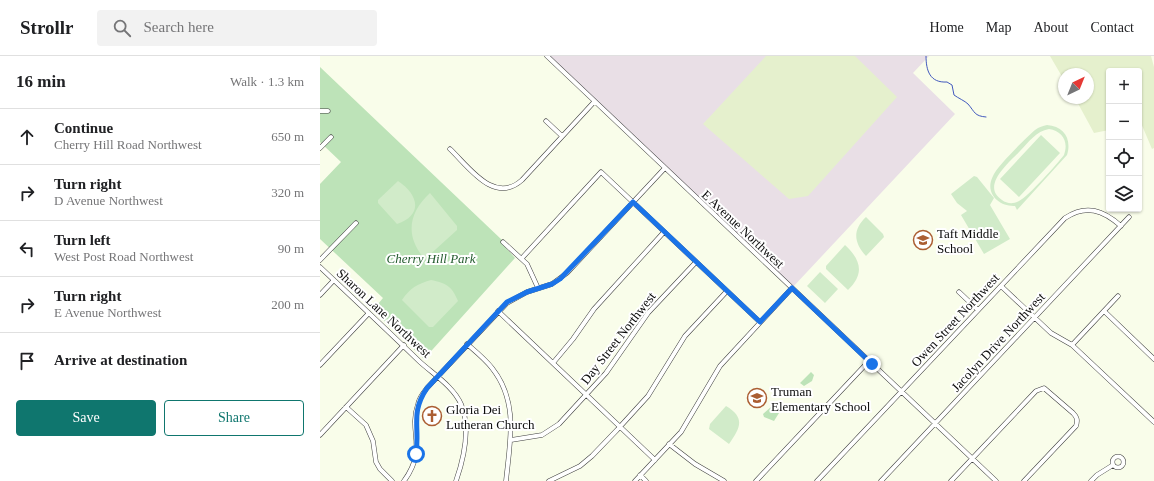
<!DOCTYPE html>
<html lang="en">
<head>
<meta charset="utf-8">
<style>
	body { margin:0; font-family:"Times New Roman",serif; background:#f2f2f2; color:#202124 }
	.controls { position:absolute; right:12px; top:12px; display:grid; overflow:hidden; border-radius:4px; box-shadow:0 1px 3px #0004 }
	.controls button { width:36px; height:36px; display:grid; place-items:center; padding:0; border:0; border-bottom:1px solid #e0e0e0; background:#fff; color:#202124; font:20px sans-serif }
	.compass { position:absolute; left:738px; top:12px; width:36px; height:36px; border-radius:50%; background:#fff; box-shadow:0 1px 3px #0004; rotate:43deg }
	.stop { position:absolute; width:12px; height:12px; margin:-9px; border:3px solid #1a73e8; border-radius:50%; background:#fff }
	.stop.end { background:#1a73e8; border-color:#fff; box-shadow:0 1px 4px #0008 }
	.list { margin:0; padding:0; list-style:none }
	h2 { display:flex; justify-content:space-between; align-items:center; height:52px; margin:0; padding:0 16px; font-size:17px }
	h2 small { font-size:13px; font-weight:400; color:#757577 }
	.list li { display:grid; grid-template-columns:26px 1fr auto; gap:12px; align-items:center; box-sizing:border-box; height:56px; padding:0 16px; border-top:1px solid #e0e0e0 }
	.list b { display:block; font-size:15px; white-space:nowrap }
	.list p { margin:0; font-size:13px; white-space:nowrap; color:#757577 }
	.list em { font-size:13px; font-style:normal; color:#757577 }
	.actions { display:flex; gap:8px; padding:12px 16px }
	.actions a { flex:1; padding:9px 0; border:1px solid #0f766e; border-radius:4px; text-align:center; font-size:14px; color:#0f766e }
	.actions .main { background:#0f766e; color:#fff }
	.icon { flex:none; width:22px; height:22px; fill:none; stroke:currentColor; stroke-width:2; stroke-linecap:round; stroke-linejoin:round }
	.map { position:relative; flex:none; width:834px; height:425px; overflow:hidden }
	header { display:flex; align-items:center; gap:24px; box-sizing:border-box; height:56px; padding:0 20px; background:#fff; border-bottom:1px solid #e0e0e0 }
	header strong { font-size:19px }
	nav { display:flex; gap:22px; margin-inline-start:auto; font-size:14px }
	.search { width:280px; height:36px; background:#f2f2f2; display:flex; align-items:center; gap:10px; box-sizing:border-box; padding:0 14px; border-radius:4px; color:#757577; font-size:15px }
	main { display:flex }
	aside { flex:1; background:#fff }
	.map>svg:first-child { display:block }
	.industrial { fill:#e9dfe6 }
	.farmland { fill:#e5f0cd }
	.green { fill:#bde3b8 }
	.pitch { fill:#d1ebc9; fill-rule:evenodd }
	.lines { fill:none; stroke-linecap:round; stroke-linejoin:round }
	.stream { stroke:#435abe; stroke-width:1 }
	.minor-casing { stroke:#3e3e3e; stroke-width:5 }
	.minor { stroke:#fff; stroke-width:4 }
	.route { stroke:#1a73e8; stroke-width:5 }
	.labels { text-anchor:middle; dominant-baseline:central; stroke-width:4; stroke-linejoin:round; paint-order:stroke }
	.street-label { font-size:13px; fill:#0b0b0b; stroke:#fff }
	.poi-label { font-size:13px; fill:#0b0b0b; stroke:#fff; text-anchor:start }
	.park-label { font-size:13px; font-style:italic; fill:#235b2e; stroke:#fff }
</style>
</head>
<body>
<header>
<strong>Strollr</strong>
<div class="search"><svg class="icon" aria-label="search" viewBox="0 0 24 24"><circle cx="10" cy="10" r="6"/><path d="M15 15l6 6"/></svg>Search here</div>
<nav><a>Home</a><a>Map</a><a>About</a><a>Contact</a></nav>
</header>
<main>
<aside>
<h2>16 min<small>Walk · 1.3 km</small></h2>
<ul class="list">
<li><svg class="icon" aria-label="ahead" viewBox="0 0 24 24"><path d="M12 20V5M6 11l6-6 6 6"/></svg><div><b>Continue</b><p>Cherry Hill Road Northwest</p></div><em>650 m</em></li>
<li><svg class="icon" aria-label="right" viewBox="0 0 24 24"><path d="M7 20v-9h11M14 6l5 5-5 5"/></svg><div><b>Turn right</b><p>D Avenue Northwest</p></div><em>320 m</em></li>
<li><svg class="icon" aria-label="left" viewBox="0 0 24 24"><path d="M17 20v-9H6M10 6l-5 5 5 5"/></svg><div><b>Turn left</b><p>West Post Road Northwest</p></div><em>90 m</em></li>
<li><svg class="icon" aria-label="right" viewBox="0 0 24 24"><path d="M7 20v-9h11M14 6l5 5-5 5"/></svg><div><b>Turn right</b><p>E Avenue Northwest</p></div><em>200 m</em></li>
<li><svg class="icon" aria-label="arrive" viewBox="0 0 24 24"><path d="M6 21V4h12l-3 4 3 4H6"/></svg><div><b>Arrive at destination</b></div></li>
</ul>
<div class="actions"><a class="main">Save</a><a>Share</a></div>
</aside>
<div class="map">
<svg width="834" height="425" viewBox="0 0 834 425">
	<rect width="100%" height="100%" fill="#f9fdea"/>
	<path class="industrial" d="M227,0H609L593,17L635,58L472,232Z"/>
	<path class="farmland" d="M446,0H535L577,41L488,140L469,143L383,68Z
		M730,0H831L834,11V92L832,93L821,67L819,68V15H789V74L774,77L755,42H768V18H744V24Z"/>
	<path class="green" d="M0,11L182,184L181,186L195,202L104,303L53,254L63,242L0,183V128L21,106L0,86Z
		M491,316L494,319L492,325L484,330L480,327Z
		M452,350L459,357L454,365L444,361L443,358Z"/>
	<path class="pitch" d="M727,69C744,70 752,83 747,99L697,154L695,150C679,151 664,137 673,120C677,110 707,81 715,74C719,71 723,70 727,69ZM729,73C742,75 749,85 744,99C737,108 709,140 699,145C694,148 687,148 682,144C660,130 690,106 700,95C709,86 716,75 729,73Z
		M721,79L740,97L699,141L680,123Z
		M654,120L657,121L674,142L670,149L690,183L664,198L641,159L647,155L637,147L631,138Z
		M78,125C98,138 104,159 77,168L58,147V144Z
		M110,137L137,170V174L105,203C85,181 88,157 110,137Z
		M546,161L563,178L564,181L546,200C534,187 532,174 546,161Z
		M525,189C542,205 544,218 528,234L506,213V210Z
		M500,216L518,233L505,247L487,230Z
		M111,224C126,227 132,230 138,245L113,271H109L82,244C90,232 97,228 111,224Z
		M406,350C426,362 420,372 409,388L389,373L390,368Z"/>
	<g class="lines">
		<path class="stream" d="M606,0C606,15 610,27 627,26L632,29L634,39C638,42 645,45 648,48C655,56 654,60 666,61"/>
		<defs>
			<path id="minor" d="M227,0L676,425
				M0,55H8
				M226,65L242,80
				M0,92L11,81
				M130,93C149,111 174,149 202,124L274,46
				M183,186L207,208L218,232
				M202,202L281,116L440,266
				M0,204L36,167
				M0,211C33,242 66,273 99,305C113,318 133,330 141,348C151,372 144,402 136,425
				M681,230L731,277L752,289L834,366
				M639,236L658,254
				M0,239L14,224
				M178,255L335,404
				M784,255L834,303
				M147,288C155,295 165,303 172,312C199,346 190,385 186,425
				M752,289L798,240
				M233,307L253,283L274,253L344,176
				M0,309L49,257
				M26,351L46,369L53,385L56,406L60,413L72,425
				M0,379L84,289
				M191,384L222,379L239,368L286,317L328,257L376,206
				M349,388L375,408L404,425
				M792.5 406a5.5 5.5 0 1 1 11 0a5.5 5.5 0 1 1-11 0Z
				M320,419L326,425
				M84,425C108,392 88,377 98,348C99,342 103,337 107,332L187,247L207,236L232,228L247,217L344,113
				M229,425L260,410L272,400L297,374L328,340L365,280L407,235
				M315,425L361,376L400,310L472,232
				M436,425L549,305
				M497,425L745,162C766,148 783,154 801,170
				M561,425L809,161
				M631,425L716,335L724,332L753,357C757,361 758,364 756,370L704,425
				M771,425L777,419L793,409"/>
		</defs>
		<use href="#minor" class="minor-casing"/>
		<use href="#minor" class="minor"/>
	</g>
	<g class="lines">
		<path class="route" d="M96,398C100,371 90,357 107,332L187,246L207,236L232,228L240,223L313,146L440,266L472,232L552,308"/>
	</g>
	<defs>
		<symbol id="school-ring" viewBox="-11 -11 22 22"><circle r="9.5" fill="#fff" stroke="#ab5e32" stroke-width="1.5"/><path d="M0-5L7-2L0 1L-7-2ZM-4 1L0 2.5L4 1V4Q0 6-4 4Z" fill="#ab5e32"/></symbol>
		<symbol id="church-ring" viewBox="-11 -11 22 22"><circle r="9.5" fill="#fff" stroke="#ab5e32" stroke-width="1.5"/><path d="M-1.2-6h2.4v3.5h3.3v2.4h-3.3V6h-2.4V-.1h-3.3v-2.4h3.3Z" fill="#ab5e32"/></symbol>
	</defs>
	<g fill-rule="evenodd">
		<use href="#school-ring" x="592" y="173" width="22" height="22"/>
		<use href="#school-ring" x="426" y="331" width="22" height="22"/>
		<use href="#church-ring" x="101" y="349" width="22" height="22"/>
	</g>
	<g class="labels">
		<g class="street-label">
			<text transform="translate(423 173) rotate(43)">E Avenue Northwest</text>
			<text transform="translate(64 257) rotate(43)">Sharon Lane Northwest</text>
			<text transform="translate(635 264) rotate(-47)">Owen Street Northwest</text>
			<text transform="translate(298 282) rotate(-52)">Day Street Northwest</text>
			<text transform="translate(678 286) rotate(-47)">Jacolyn Drive Northwest</text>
		</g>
		<g class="poi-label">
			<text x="617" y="177">Taft Middle<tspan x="617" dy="15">School</tspan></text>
			<text x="451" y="335">Truman<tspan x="451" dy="15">Elementary School</tspan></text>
			<text x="126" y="353">Gloria Dei<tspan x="126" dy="15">Lutheran Church</tspan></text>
		</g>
		<g class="park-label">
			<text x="111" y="202">Cherry Hill Park</text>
		</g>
	</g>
</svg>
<div class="controls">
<button>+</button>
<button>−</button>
<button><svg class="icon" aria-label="locate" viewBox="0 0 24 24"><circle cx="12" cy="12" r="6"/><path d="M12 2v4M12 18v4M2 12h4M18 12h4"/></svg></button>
<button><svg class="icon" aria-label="layers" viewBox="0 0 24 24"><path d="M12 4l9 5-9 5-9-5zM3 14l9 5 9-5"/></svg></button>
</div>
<svg class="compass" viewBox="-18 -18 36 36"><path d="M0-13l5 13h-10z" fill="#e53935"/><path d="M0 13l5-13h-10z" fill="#757577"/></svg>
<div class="stop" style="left:96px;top:398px"></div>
<div class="stop end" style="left:552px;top:308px"></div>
</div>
</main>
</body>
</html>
